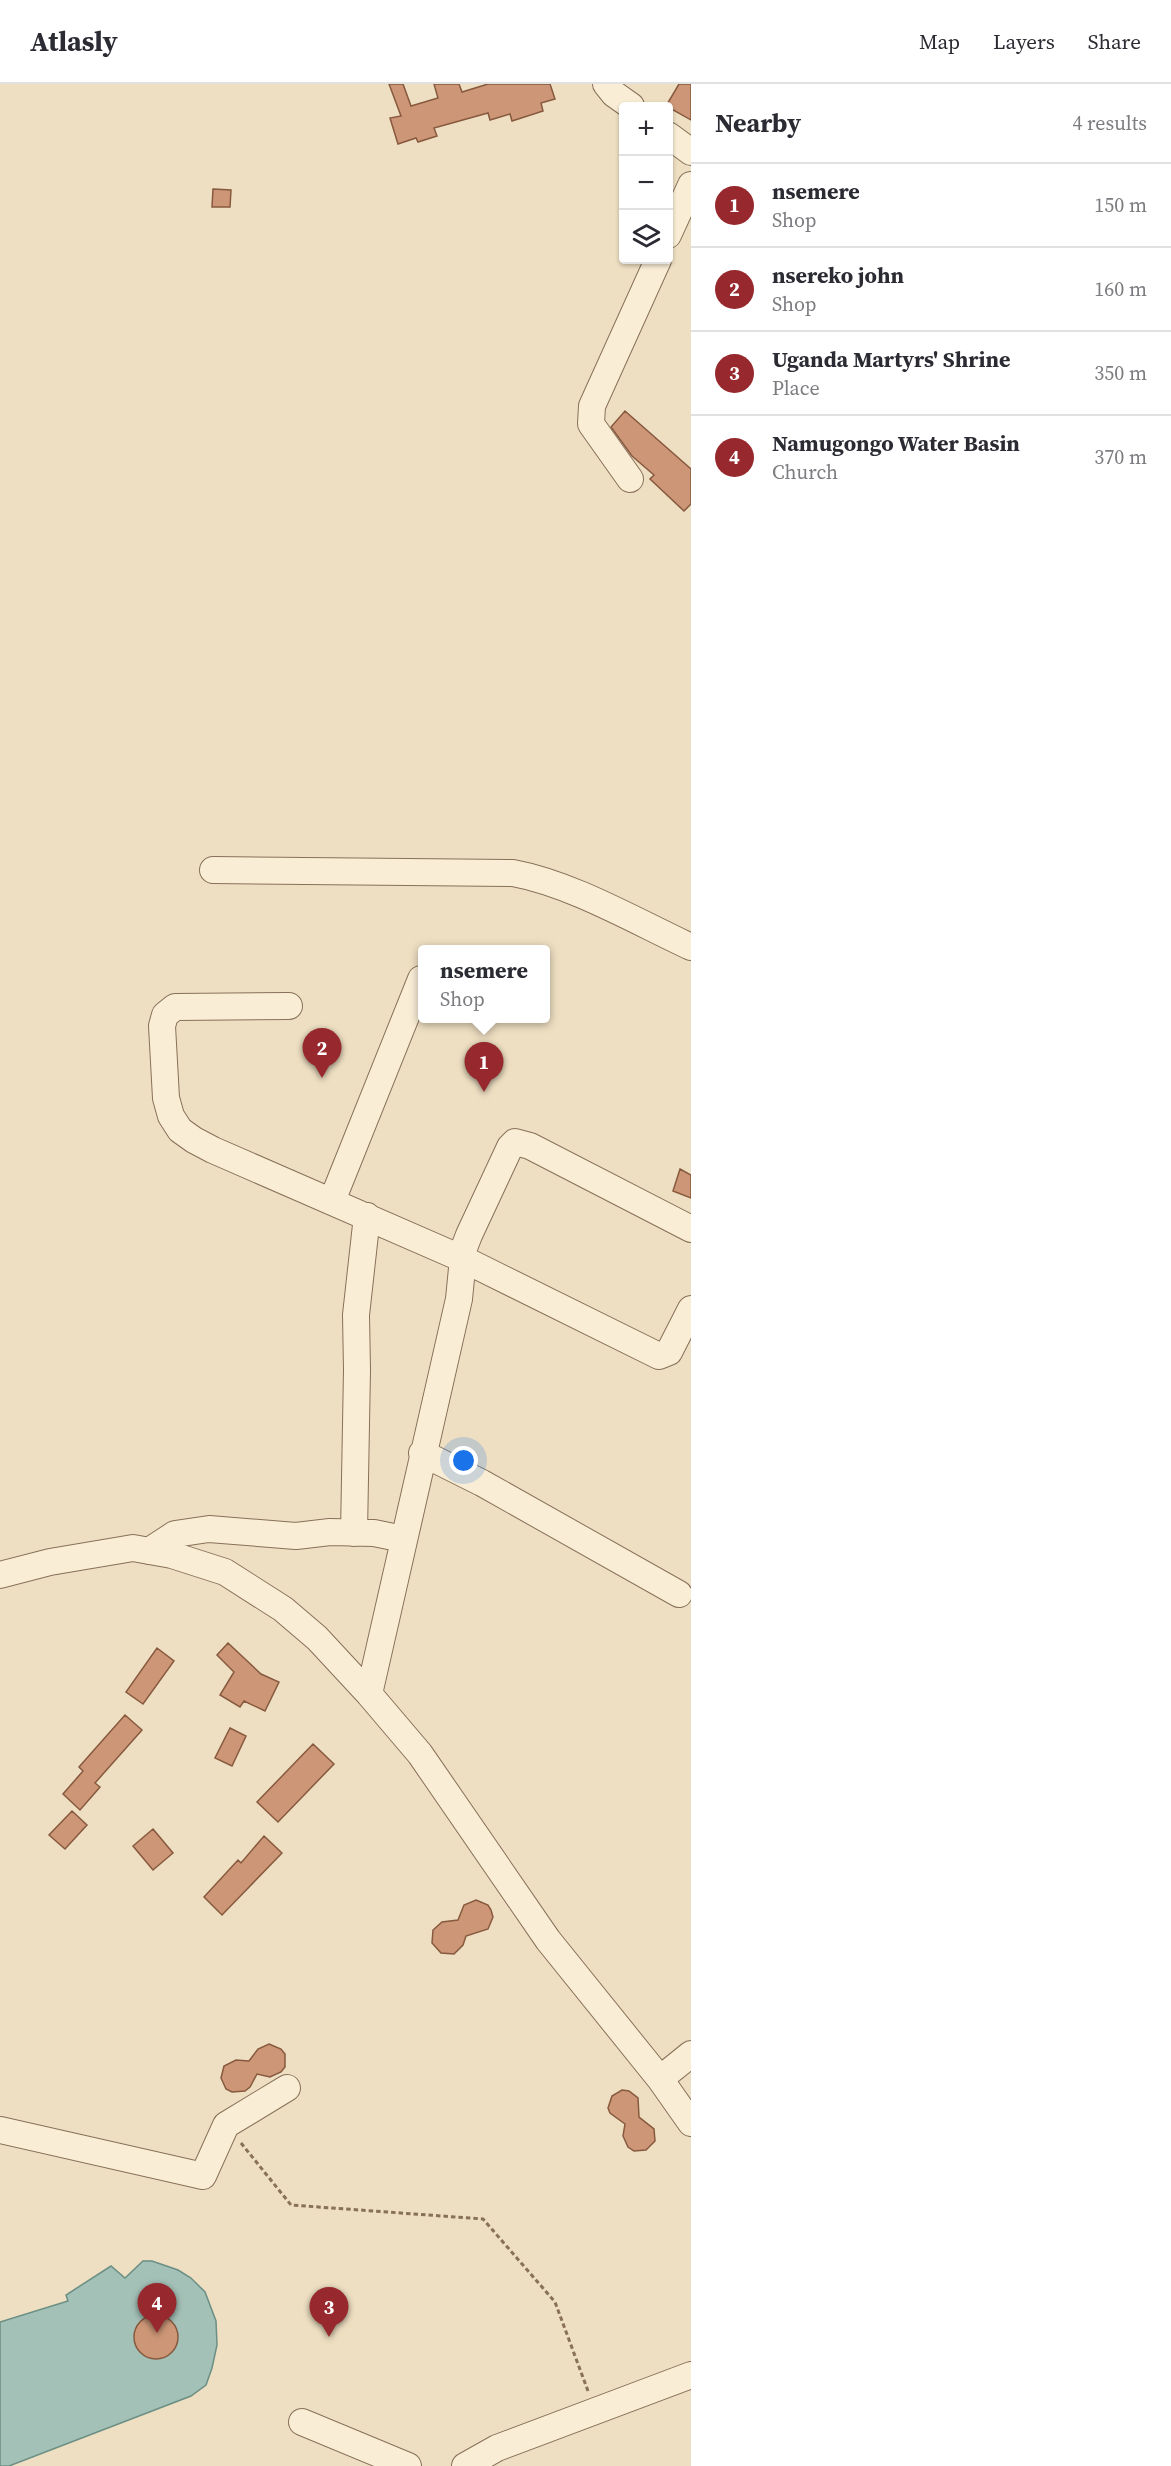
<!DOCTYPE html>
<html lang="en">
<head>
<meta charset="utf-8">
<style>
	body { margin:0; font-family:"Source Serif 4",serif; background:#f2f2f3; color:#2b2b33 }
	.controls { position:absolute; right:18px; top:18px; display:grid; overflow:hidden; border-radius:6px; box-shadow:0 2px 4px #0004 }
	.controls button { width:54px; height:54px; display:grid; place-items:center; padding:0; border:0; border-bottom:2px solid #e1e1e2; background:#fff; color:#2b2b33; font:30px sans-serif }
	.you { position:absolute; left:464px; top:1377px; width:21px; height:21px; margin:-15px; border:4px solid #fff; border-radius:50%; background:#1a73e8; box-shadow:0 0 0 9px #1a73e833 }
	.badge { display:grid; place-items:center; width:39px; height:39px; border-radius:50%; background:#97282d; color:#fff; font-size:20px; font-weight:700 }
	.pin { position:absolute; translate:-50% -50px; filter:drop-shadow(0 2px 3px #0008) }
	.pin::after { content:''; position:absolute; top:32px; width:21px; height:18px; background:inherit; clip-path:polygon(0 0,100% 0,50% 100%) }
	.popup { position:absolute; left:418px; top:861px; width:132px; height:78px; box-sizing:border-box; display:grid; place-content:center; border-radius:6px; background:#fff; filter:drop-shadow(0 2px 4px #0005); font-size:20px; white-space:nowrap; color:#7c7c81 }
	.popup b { font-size:22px; color:#2b2b33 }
	.popup::after { content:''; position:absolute; left:50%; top:100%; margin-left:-12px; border:12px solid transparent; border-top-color:#fff }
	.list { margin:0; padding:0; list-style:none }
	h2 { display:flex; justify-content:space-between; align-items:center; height:78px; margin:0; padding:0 24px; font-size:26px }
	h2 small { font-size:20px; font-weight:400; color:#7c7c81 }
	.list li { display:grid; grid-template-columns:39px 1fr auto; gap:18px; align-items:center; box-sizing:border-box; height:84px; padding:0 24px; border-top:2px solid #e1e1e2 }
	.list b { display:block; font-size:22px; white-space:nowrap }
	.list p { margin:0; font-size:20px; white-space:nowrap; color:#7c7c81 }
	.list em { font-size:20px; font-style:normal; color:#7c7c81 }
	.icon { flex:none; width:33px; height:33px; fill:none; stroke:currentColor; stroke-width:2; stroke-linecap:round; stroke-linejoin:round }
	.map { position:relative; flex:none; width:691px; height:2382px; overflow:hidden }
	header { display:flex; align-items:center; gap:36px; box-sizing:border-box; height:84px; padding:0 30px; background:#fff; border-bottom:2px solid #e1e1e2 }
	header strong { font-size:28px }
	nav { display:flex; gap:33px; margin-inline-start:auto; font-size:21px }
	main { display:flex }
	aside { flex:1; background:#fff }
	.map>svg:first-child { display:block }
	.water { fill:#a4c1b7; stroke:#6b8f84; stroke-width:1.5 }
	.building { fill:#cd9777; stroke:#87593e; stroke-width:1.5 }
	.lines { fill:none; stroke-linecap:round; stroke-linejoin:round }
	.minor-casing { stroke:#887059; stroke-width:28 }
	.path { stroke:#887059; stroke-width:3; stroke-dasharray:4.5 3; stroke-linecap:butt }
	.minor { stroke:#f9edd5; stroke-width:26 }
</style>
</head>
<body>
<header>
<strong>Atlasly</strong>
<nav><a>Map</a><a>Layers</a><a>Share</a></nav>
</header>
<main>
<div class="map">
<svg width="691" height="2382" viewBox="0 0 691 2382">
	<rect width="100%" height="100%" fill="#eedfc2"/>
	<path class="water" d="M143,2177H152L178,2186L191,2194L205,2208L216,2237L217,2261L212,2284L206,2301L191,2312L9,2382H0V2238L68,2217L66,2211L111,2182L125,2194Z"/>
	<path class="building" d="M389,0H403L411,22L438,14L434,0H459L462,8L488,0H550L555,15L541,19L543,27L512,37L510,30L490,36L488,29L434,44L437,52L418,58L416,54L398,60L390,34L401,32Z
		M679,0H691V36L666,22Z
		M213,105L231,106L230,123H212Z
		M625,327L691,385V420L684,427L650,395L654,391L632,372L611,343Z
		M680,1085L691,1091V1114L673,1107Z
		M228,1559L261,1590L279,1598L265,1627L244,1617L240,1623L220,1611L234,1588L217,1571Z
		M157,1564L174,1577L143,1620L126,1608Z
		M125,1631L142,1646L95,1699L100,1703L80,1726L63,1710L83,1687L79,1683Z
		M230,1644L246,1652L232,1682L215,1674Z
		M313,1660L334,1680L278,1738L257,1718Z
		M72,1727L87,1741L65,1765L49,1751Z
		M153,1745L173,1769L153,1786L133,1762Z
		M264,1752L282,1769L222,1831L204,1813L238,1776L241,1779Z
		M476,1816L488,1821L491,1826L493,1833L488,1845L466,1852L463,1861L454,1870L441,1869L432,1859L433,1846L442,1838L458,1836L464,1821Z
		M269,1960L281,1965L285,1970V1983L281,1988L270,1993L257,1990L250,2003L245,2007L232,2008L226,2005L221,1994L224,1982L236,1976L249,1977L258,1965Z
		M622,2006L629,2007L638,2014L639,2033L654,2045L655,2057L646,2066L634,2067L628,2063L623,2052L625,2040L610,2029L608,2024L612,2012Z
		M134 2253a22 22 0 1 1 44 0a22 22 0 1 1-44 0Z"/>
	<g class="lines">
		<defs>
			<path id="minor" d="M606,0L614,10L631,22
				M668,51L691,68
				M668,151L691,101
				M630,395L591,340L592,322L658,176
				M213,786L513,789C572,800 635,837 691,863
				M289,922L175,923L165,931L162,942L166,1014L171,1032L180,1046L194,1056L213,1066L463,1175L659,1272L669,1268L691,1225
				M332,1117L421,895
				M422,1369L482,1399L679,1510
				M354,1449L357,1286L356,1231L367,1132
				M149,1467L175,1450L209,1445L296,1452L330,1448L374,1449L403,1455
				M0,1491L50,1478L133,1464L172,1471L225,1488L283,1525L317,1554L369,1610L420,1670L548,1856L660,1995L691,2039
				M369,1610L459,1215L464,1164L469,1151L510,1063L515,1058L530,1062L691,1145
				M660,1995L691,1970
				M0,2046L203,2092L226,2041L287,2004
				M302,2338L408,2382
				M465,2382L497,2364L691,2291"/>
		</defs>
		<use href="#minor" class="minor-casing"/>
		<path class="path" d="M241,2059L291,2121L483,2135L555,2218L588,2307"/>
		<use href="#minor" class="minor"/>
	</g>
</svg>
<div class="controls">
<button>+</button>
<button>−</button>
<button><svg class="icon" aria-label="layers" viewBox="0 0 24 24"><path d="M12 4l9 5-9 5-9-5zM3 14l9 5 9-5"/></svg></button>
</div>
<div class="you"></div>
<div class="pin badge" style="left:484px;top:1008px">1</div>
<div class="popup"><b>nsemere</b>Shop</div>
<div class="pin badge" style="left:322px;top:994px">2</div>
<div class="pin badge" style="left:329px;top:2253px">3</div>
<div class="pin badge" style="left:157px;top:2249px">4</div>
</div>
<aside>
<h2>Nearby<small>4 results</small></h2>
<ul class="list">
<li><span class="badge">1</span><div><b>nsemere</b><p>Shop</p></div><em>150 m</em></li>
<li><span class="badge">2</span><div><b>nsereko john</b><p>Shop</p></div><em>160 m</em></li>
<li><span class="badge">3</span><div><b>Uganda Martyrs' Shrine</b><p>Place</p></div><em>350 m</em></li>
<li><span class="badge">4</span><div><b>Namugongo Water Basin</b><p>Church</p></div><em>370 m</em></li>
</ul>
</aside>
</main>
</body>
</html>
